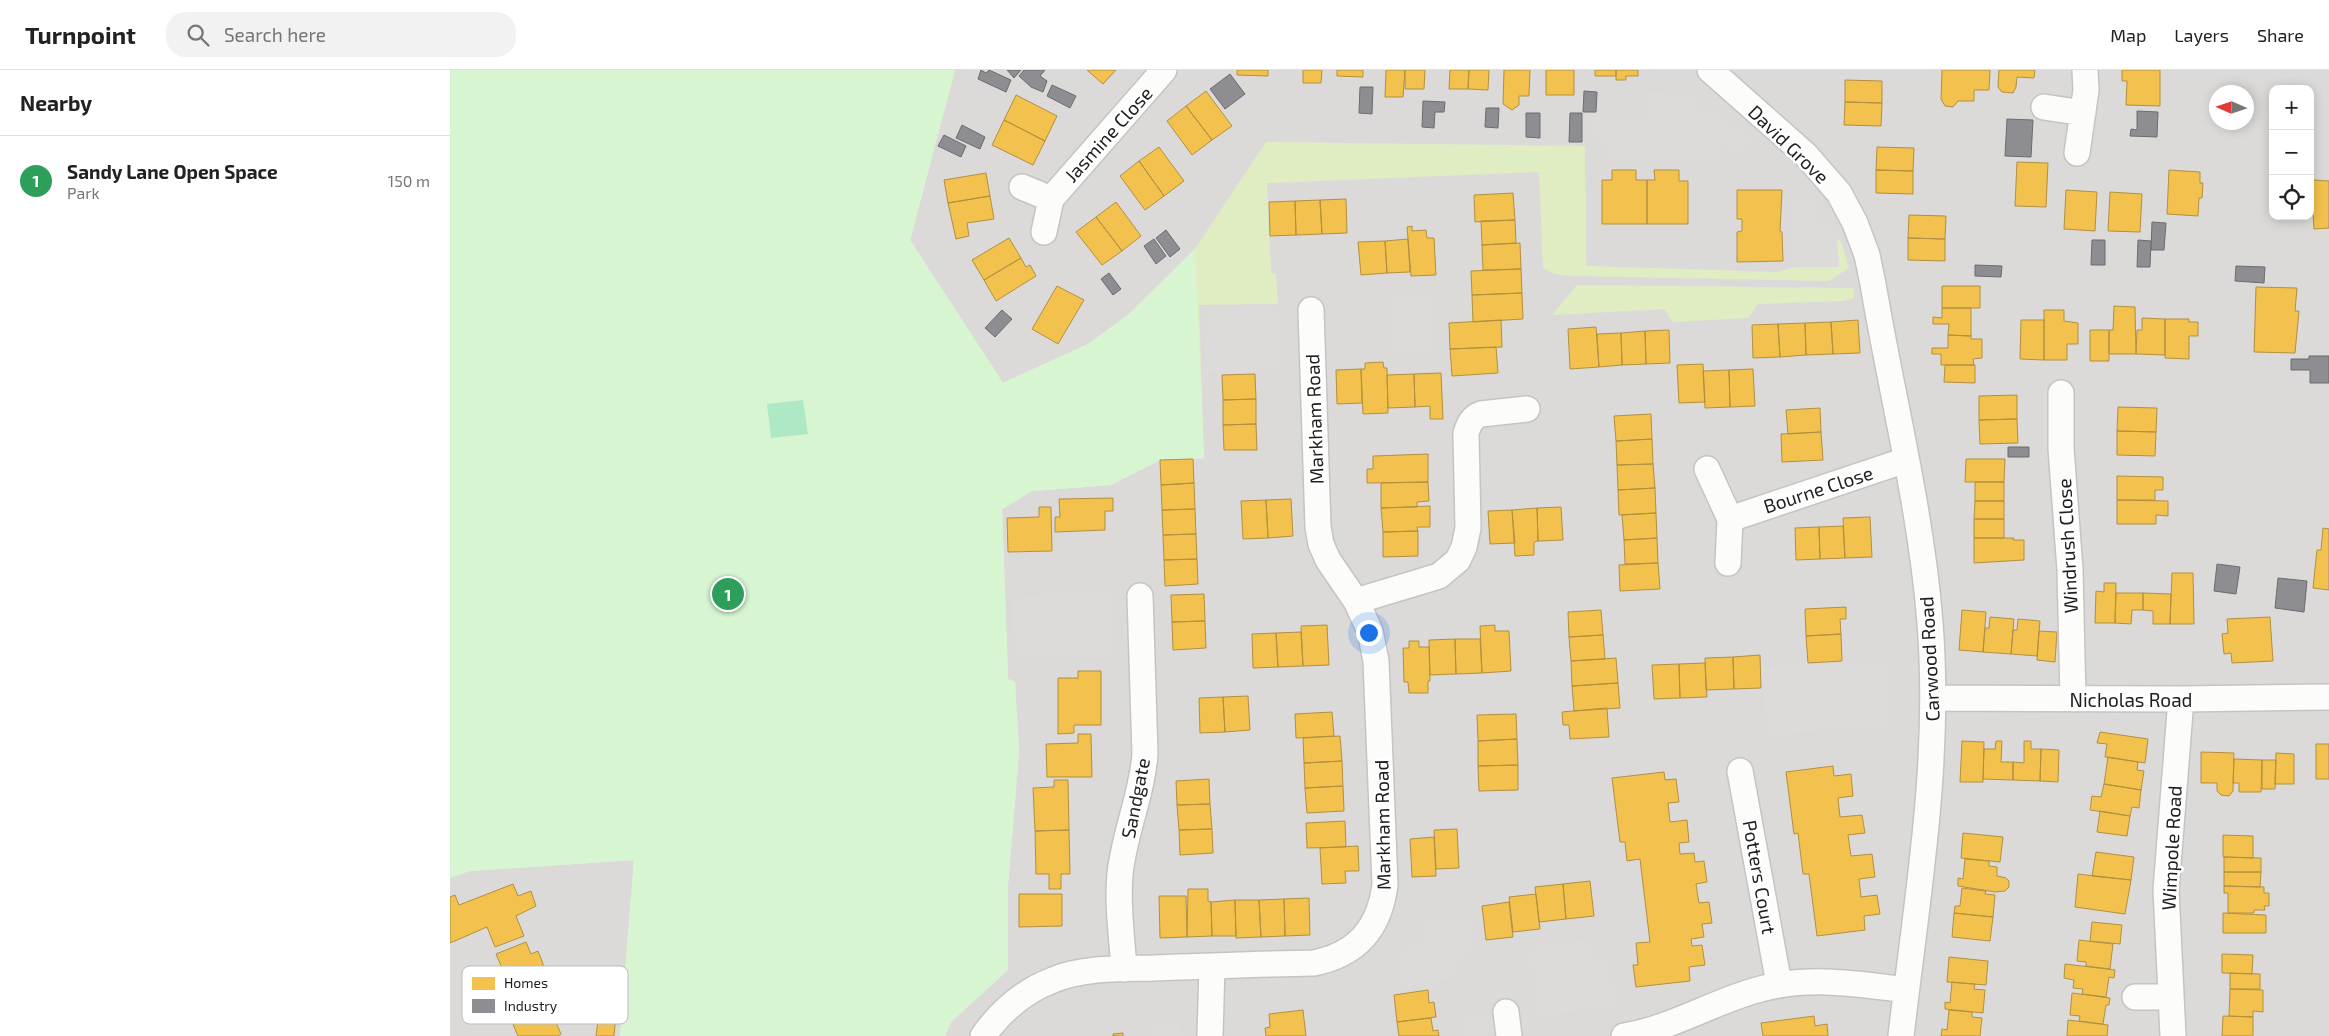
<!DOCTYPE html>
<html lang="en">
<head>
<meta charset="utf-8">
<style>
	body { margin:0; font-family:"Exo 2",sans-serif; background:#f2f2f2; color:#222 }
	.controls { position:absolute; right:15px; top:15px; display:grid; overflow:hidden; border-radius:10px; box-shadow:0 2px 12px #0003 }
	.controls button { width:45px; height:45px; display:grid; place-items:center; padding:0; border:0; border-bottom:1px solid #e0e0e0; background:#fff; color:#222; font:25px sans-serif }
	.compass { position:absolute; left:1759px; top:15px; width:45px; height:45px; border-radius:50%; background:#fff; box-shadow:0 2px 12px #0003; rotate:273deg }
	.you { position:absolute; left:918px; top:562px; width:18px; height:18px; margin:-12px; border:4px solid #fff; border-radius:50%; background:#1a73e8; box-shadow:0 0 0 8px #1a73e833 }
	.badge { display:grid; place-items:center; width:32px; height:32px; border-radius:50%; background:#666564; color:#fff; font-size:16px; font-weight:700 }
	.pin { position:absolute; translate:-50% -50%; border:2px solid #fff; box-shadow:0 1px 5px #0006 }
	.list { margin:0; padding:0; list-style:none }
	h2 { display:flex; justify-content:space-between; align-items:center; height:65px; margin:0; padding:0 20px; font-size:21px }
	h2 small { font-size:16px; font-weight:400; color:#767676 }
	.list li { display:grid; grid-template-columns:32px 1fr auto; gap:15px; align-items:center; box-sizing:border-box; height:90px; padding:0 20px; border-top:1px solid #e0e0e0 }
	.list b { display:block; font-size:19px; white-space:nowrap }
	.list p { margin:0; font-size:16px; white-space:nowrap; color:#767676 }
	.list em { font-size:16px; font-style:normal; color:#767676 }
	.icon { flex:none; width:28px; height:28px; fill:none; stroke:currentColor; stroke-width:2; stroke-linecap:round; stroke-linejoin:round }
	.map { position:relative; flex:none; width:1879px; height:966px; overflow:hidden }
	header { display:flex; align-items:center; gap:30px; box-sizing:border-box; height:70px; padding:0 25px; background:#fff; border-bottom:1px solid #e0e0e0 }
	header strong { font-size:24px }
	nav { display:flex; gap:28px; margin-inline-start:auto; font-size:18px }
	.search { width:350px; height:45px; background:#f2f2f2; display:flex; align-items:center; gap:12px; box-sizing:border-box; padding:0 18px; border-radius:20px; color:#767676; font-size:19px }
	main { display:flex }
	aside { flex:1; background:#fff }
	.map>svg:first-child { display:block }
	.residential { fill:#dcdad9; fill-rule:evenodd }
	.grass { fill:#e0edc3 }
	.park { fill:#d6f5d0 }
	.pitch { fill:#aee8c5 }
	.parking { fill:#dddbda }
	.homes { fill:#f2c14e; stroke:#b29040 }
	.industry { fill:#8d8d92; stroke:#6c6c6f }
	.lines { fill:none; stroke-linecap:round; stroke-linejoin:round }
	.street-casing { stroke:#c5c4c3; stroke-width:28 }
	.street { stroke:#fcfcfb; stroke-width:25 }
	.labels { text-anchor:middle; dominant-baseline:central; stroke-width:5; stroke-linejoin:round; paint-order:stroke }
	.street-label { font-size:19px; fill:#1e1e1e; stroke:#fff }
	.key { fill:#fff; stroke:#bcbcbc; stroke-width:1 }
	.key-label { font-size:14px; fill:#1e1e1e }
</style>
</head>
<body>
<header>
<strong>Turnpoint</strong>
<div class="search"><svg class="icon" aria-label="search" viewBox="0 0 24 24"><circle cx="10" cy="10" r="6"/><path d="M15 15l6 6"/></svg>Search here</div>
<nav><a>Map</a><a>Layers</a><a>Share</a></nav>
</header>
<main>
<aside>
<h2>Nearby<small></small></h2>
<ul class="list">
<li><span class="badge" style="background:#2e9e5b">1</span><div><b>Sandy Lane Open Space</b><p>Park</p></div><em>150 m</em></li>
</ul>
</aside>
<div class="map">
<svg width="1879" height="966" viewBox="0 0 1879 966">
	<rect width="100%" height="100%" fill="#edeae7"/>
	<path class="residential" d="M505,0H1879V966H495L501,952L558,900V815L569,682L565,612L558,609L552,439L582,421L661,415L710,390L754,388L745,179L678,245L638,274L553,313L460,170ZM1823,19H1860V146H1823ZM1766,22H1796V52H1766Z
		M184,790L170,966H0V808L20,801Z"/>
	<path class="grass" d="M505,0L460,170L553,313L638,274L678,245L714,212L745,179L816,72L1135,76L1136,196L1327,202L1345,197H1389L1387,169L1391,171L1399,198L1379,211L1123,206L1105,204L1093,198L1089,102L817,113L821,203L826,204L828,234L749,235L754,388L710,390L661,415L582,421L552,439L558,609L498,619L562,362L361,254Z
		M1127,215L1403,218L1404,228L1393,231L1308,234L1298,248L1223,252L1214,239L1102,245Z"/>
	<path class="park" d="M0,0H505L460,170L553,313L638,274L678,245L745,179L754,388L710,390L661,415L582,421L552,439L558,609L565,612L569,682L558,815V900L501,952L495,966H170L184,790L20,801L0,808Z"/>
	<path class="pitch" d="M353,330L358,364L321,368L317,334Z"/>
	<path class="parking" d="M1197,22L1243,24V43L1261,42L1264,37L1302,73L1288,85L1272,71V92H1158V71H1145V47H1197Z
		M1344,131H1368V151H1378L1387,169L1389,197H1345Z
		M980,223L983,283L946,285L943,224Z
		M827,236L828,301L756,302L755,237Z
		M660,523L663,586L563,588L562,527Z
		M1437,592L1441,657L1316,664L1312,598Z
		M1024,847L1026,867L1017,888L1005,891L1007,908L953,916L951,894L956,878L976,875L973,853Z
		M1140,869L1144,888L1159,892L1165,935L1089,946L1079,878Z
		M1034,944L1037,966H1015L1012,947Z
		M729,950L731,966H701L700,954Z"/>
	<path class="homes" d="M637,0H666L653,14Z
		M787,0H818V6L787,5Z
		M872,0L871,13H853V0Z
		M887,0H913V7L887,6Z
		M936,0H955L953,27H935Z
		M955,0H975L974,19H955Z
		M1000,0H1019L1018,19H999Z
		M1019,0H1039L1038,20L1018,19Z
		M1054,0H1080L1079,26H1069V35L1062,40L1053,34Z
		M1096,0H1124V25H1096Z
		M1145,0H1166V6H1145Z
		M1166,0H1188V6H1176V10H1166Z
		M1492,0H1540L1539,20H1524V31H1508L1503,37L1495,36L1491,29Z
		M1549,0H1585L1584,8L1567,7L1566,17L1563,23L1552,22L1548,17Z
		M1672,0H1710V36L1676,35L1677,11H1672Z
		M1395,10L1432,11V33L1395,32Z
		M756,21L782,56L762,70L736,36Z
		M566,25L607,46L595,71L554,50Z
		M1395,32L1432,33L1431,56L1394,55Z
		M736,36L762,70L742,85L717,51Z
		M554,50L595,71L583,95L542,75Z
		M709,77L734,111L714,126L689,91Z
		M1427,77L1464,78L1463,101L1426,100Z
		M689,91L714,126L695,140L670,106Z
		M1567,92L1598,93L1596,137L1565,136Z
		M1162,100H1186V110H1197V154H1152V110H1162Z
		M1204,100H1229V111H1238V154H1197V110H1205Z
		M1426,100L1463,101V124L1426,123Z
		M1719,100L1750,102V113H1753L1752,128H1749L1748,146L1717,144Z
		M536,103L540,126L498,133L494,110Z
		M1863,110L1879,111V158L1864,159L1862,130H1860V112H1863Z
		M1287,120H1332L1330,161L1332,162L1333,191L1287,192V162L1292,161V149H1287Z
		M1616,120L1647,122L1645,161L1614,159Z
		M1660,122L1692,124L1690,162L1658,161Z
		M1063,123L1065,150L1025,152L1024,125Z
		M540,126L544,149L517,153L519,166L506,169L498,133Z
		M896,129L897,163L872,164L870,130Z
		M870,130L872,164L846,165L845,131Z
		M845,131L846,165L820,166L819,132Z
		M666,132L691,166L672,181L646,147Z
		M1459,145L1496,146L1495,169L1458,168Z
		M646,147L672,181L652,195L626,162Z
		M1065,150L1066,173L1032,175L1031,151Z
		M962,156V161L976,160L977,168H984L986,205L961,206L957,157Z
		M559,168L571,188L534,210L522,190Z
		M1458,168L1495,169V191L1458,190Z
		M958,169L960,202L937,203L935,171Z
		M935,171L937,203L911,205L908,172Z
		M1070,173L1071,199L1033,200L1032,175Z
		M571,188L576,197L580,195L586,206L546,231L534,210Z
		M1071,199L1072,223L1022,225L1021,201Z
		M607,216L634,230L608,274L582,259Z
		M1492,216H1530V238H1492Z
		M1806,217L1847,218L1845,241H1849L1845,283L1804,282Z
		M1072,223L1073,249L1023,252L1022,225Z
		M1664,236L1685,237L1686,284H1659V260H1663Z
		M1492,238H1521V266L1498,265L1499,254H1483V247L1492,248Z
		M1594,240H1614V251L1628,253V274H1617V290H1594Z
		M1692,248L1715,249V285L1686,284L1687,260H1692Z
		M1715,249H1739V252H1748V266H1739V289L1715,288Z
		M1051,250L1052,277L1000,279L999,253Z
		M1408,250L1410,283L1383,284L1381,252Z
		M1571,250H1594V290L1570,289Z
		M1381,252L1383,284L1356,285L1355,253Z
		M1355,253L1356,285L1330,287L1328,254Z
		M1328,254L1330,287L1303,288L1302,255Z
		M1146,257L1149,297L1120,299L1118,259Z
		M1219,260L1220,293L1196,294L1195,261Z
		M1640,260H1659V291H1640Z
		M1195,261L1196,294L1172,295L1171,263Z
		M1171,263L1172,295L1149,297L1147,264Z
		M1498,265L1521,266V269H1532V288L1523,289L1524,295H1491V284H1482V278H1498Z
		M1046,277L1048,303L1002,306L1000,279Z
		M933,292L934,298H937L938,343L913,344L911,299H915V293Z
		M1253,294L1255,332L1229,333L1227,295Z
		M1495,295H1525V313L1494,312Z
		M911,299L912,333L887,334L886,300Z
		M1303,299L1305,336L1280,337L1279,300Z
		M1279,300L1280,337L1255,338L1253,301Z
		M991,303L993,349H980V336L965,337L964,304Z
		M805,304L806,329L773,330L772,305Z
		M964,304L965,337L938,338L937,305Z
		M1567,325V349L1529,350V326Z
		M806,329V354L773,355V330Z
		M1668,337L1707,338L1706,362L1667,361Z
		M1370,338L1371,362L1338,364L1336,340Z
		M1201,344L1202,369L1166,371L1164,346Z
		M1567,349L1568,373L1530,374L1529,350Z
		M806,354L807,380H774L773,355Z
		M1667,361L1706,362L1705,386L1667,385Z
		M1371,362L1373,390L1332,392L1331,364Z
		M1202,369L1203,394L1167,395L1166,371Z
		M978,384V412L917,413V399H923V386Z
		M743,389L744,413L711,415L710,390Z
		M1516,389H1555L1554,412H1515Z
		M1203,394L1205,418L1168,420L1167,395Z
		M1667,406L1713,407V420H1705V430H1667Z
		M978,412L979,431L967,432V437L931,438V413Z
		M1525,412H1554V431H1525Z
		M744,413L745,439L712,440L711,415Z
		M1205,418L1206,443L1169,445L1168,420Z
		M663,428V441H655V460L605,462V447H610L609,429Z
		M841,429L843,466L818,468L816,430Z
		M816,430L818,468L793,469L791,431Z
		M1667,430L1718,431V446L1706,445V454H1667Z
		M1525,431H1554V449H1524Z
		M980,436V457H967L968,461L933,462L931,438Z
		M589,437H601L602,481L558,482L557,448L589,447Z
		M1111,437L1113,470L1088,471L1087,438Z
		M1087,438L1088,471L1084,472V485L1065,486L1062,440Z
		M745,439L746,464L713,465L712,440Z
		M1062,440L1065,473L1040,474L1038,441Z
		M1206,443L1207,468L1174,470L1172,445Z
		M1420,447L1422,487L1395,488L1393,448Z
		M1524,449H1554V468H1524Z
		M1393,456L1395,488L1370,489L1369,457Z
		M1369,457L1370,489L1346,490L1345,458Z
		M1873,458L1879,459V520L1863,518L1867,480H1871Z
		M968,461V486L933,487V462Z
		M746,464L747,489L714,490L713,465Z
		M1207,468L1208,493L1175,494L1174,470Z
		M1524,468H1564L1563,470H1574V490L1524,493Z
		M747,489L748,514L715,516L714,490Z
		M1208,493L1210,519L1170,521L1169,495Z
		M1722,503H1743L1744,554H1720Z
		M1654,513H1666L1665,553H1645L1646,521L1654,522Z
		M1666,523H1693V540H1682L1681,554L1665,553Z
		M1693,523L1721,524L1720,554H1703V541L1693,540Z
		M754,524L755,551L722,552L721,525Z
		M1396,537V549H1390L1391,564L1356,566L1355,539Z
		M1151,540L1153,565L1119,567L1118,542Z
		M1512,540L1536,542L1533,582L1509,580Z
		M1540,547L1564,549L1561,584L1533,582L1535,558H1539Z
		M1820,547L1823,591L1782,593L1781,583L1774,584L1772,564L1778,563L1777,549Z
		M1568,549L1590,551L1587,586L1561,584L1563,560H1567Z
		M755,551L756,578L723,580L722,552Z
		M877,555L879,595L853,596L851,556Z
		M1045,555V561H1059L1061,601L1032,603L1030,556Z
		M1589,561L1607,562L1605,592L1587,590Z
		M851,562L853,596L828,597L826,563Z
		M826,563L828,597L803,598L802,564Z
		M1391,564L1392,591L1358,593L1356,566Z
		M1153,565L1155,589L1121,591L1119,567Z
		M1005,569L1006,604L980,605L979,570Z
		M1005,569H1030L1032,603L1006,604Z
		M959,571H969V577H979L980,611H978V623H959L958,612H954L953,578H959Z
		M1310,585L1311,618L1284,619L1283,587Z
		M1283,587L1284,619L1256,620L1255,588Z
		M1166,588L1168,613L1122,616L1121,591Z
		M1255,593L1257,627L1230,628L1229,594Z
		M1229,594L1230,628L1204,629L1202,595Z
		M628,601H651V655H624V663L608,664V608H628Z
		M1168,613L1170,638L1124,641L1122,616Z
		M798,626L800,660L775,662L773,627Z
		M773,627L775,662L750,663L749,628Z
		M1157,638L1159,667L1120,669L1119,655H1113L1112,642Z
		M882,642L884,666L846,668L845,644Z
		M1066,644L1067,669L1028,671L1027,645Z
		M1650,662L1698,669L1695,693L1655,687L1657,674L1647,673Z
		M628,664H641L642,707H597L596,674L628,673Z
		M890,666L892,691L854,693L853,668Z
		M1067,669L1068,695L1028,696V671Z
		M1512,671L1534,672L1533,712H1510Z
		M1546,671H1552L1551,692H1563V710L1533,709L1534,679H1545Z
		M1574,671H1581V679H1591L1590,711L1563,710V692L1574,693Z
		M1866,674H1879V709H1866Z
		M1591,679L1609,680L1608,712L1590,711Z
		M1751,682L1784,683L1783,721L1779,726L1771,725L1767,721V713H1751Z
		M1826,683L1844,684V714H1825Z
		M1658,687L1688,692L1687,700L1694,701L1691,720L1654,714Z
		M1784,689L1812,690L1811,722H1789V713H1783Z
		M1812,690H1826L1825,719H1812Z
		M892,691L893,716L855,718L854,693Z
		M1068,695V720L1029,721L1028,696Z
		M1383,696L1384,706L1401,704L1403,726L1388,728L1390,747L1412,745L1415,763L1398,765L1401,786L1422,784L1425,807L1409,809L1411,827L1427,825L1430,844L1414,846L1415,860L1367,866L1359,804H1353L1348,763L1344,764L1336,702Z
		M1214,702L1215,710L1226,709L1229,732L1218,733L1220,752L1237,750L1239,772L1229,773L1230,784L1244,783L1245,792L1254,791L1257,812L1246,814L1249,833L1259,832L1262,853L1252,854L1254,867L1241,869L1242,876L1252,875L1255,895L1239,897L1240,911L1186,917L1183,895H1188L1186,873L1200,872L1190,789L1177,791L1175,772H1170L1162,708Z
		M759,709L760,734L727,735L726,711Z
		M604,710H618L619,760L585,761L583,718L604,717Z
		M1654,714L1691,720L1689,738L1682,737L1680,746L1640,740L1642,726L1651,727Z
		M893,716L894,741L857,743L855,718Z
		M760,734L762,759L729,760L727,735Z
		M1650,741L1680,746L1677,766L1647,762Z
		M895,751L896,777L857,778L856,753Z
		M762,759L763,783L730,785L729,760Z
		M1007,759L1009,798L986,799L984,760Z
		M619,760L620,804H611V819H599V804H586L585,761Z
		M1513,763L1553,767L1550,792L1511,788Z
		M1773,765L1803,766V788L1773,787Z
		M984,767L986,806L962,807L960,769Z
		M908,776L909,801H895L896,813L872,814L870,778Z
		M1646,782L1684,787L1681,810L1642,806Z
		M1774,787L1811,788V802H1774Z
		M1515,789L1539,791V796L1547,797V806L1556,808L1559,811V817L1555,821L1545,822L1508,816V808L1513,809Z
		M1774,802H1811L1810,817L1774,816Z
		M1628,804L1681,810L1675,844L1625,837Z
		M1140,811L1144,846L1116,849L1113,814Z
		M63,814L68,826L81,821L86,836L66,846L74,866L45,877L37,857L0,873V827L5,825L9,835Z
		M1113,814L1116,849L1089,852L1085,817Z
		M1774,816L1814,817V823H1819V836H1814L1815,840H1804V843H1778V823H1774Z
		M1512,818L1536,821L1535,824L1545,825L1543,847L1504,843L1505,836H1510Z
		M738,819H758V831L761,832L762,866L737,867Z
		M569,824H612V856L569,857Z
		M1086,824L1090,859L1063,862L1059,827Z
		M709,826H736L737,867L710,868Z
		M859,828L860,865L835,866L834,829Z
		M834,829L835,866L811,867L809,830Z
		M785,830L786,866H762L761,832Z
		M785,830H809L811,867L786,868Z
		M1059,832L1063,867L1036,870L1032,836Z
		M1504,843L1543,847L1540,871L1502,867Z
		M1773,843L1816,845V863H1773Z
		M1642,852L1672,855L1670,874L1640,871Z
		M1629,870L1663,874L1660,899L1636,896V892L1627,891Z
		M76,872L81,884L88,881L109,935L100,939L111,964L108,966H68L62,952L67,950L59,931L55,933L45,909L55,905L46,884Z
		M1772,884L1803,885L1802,904L1772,903Z
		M1499,887L1538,891L1536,915L1497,912Z
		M1615,894L1665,900L1664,908L1659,907L1656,927L1632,924L1633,919L1623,918L1624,910L1614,908Z
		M1780,903L1810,904V919H1780Z
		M1502,912L1525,914L1524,919L1535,920L1533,943L1495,939V932L1500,933Z
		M1780,919L1813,920V942L1803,941V947L1779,946Z
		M978,920L979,933L984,932L986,947L947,952L944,925Z
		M1622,923L1660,928L1659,935H1656L1653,954L1629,951L1630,946L1620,945Z
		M853,940L856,966H816L815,958L820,957L819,944Z
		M1499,940L1522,942V947L1532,948L1530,966H1491L1492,959L1497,960Z
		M149,942L166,944L164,966H146Z
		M1364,946L1365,956L1377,954L1378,966H1313L1311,953Z
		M1773,946L1803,947V966H1772Z
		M981,948L983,961L988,960L989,966H949L947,952Z
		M1618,950L1658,955L1657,966H1617Z
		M673,963V966H663V964Z"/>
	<path class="industry" d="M531,0L536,3L539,0L561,10L556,22L528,9Z
		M557,0H571L564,8Z
		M574,0H595L590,6L597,11L593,22L581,17L569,6Z
		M780,4L795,24L775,39L760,19Z
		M602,15L626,26L620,38L597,26Z
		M910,17H923L922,44L909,43Z
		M1134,21L1147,22L1146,42H1133Z
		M973,31L995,32L994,42H985L984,58L972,57Z
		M1036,38H1049L1048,58L1035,57Z
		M1687,41L1708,42L1707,67L1680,66L1681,59L1687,60Z
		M1076,43H1090V68L1076,67Z
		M1120,43H1132V72H1119Z
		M1557,49L1583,50L1581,87L1555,86Z
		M512,55L535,67L530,79L506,68Z
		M494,65L516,76L511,87L488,76Z
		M1702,152L1716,153L1714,180H1701Z
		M716,160L730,179L720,187L706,168Z
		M704,169L716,186L706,194L694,176Z
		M1642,170H1655V195H1641Z
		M1688,170L1701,171L1700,197H1687Z
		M1525,195L1552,196L1551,207L1525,206Z
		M1786,196L1815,197L1814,213L1785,211Z
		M659,203L671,219L663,225L651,209Z
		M552,240L562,249L545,267L535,258Z
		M1859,286H1879V313H1860V300H1841V289H1859Z
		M1558,377H1579V387H1558Z
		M1767,494L1790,497L1786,524L1764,521Z
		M1828,508L1857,511L1854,542L1825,538Z"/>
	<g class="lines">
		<defs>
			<path id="street" d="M1260,0L1355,84L1389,123L1405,153L1417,185L1423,214C1442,327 1471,438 1480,553C1491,693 1467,827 1451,966
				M1594,37L1633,43
				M1627,83L1636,20L1635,0
				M572,117L601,129
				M594,162L601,129L714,0
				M1611,323V378L1620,500L1623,629
				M1257,399L1280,449L1278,493
				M1280,449L1456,390
				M906,531L989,506L1008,490L1014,477L1018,458L1016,363C1019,354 1022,347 1031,344L1077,339
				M1483,628L1731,629L1879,627
				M1290,701L1329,914
				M674,899C672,868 667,835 670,804C674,764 692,725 695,684L690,526
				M1685,927H1720
				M1056,942L1059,966
				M533,966C551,941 574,921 603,910C634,897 672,899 705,898C758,896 811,894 864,893C908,884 930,857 935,814L926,591L920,561L906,531L878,490L871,474L868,457L861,240
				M760,966L762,896
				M1174,966C1218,959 1258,935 1300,922C1352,905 1404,913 1456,920
				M1723,966L1716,820L1731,629"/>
		</defs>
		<use href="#street" class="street-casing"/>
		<use href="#street" class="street"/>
	</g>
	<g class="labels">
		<g class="street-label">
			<text transform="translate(658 64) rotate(-48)">Jasmine Close</text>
			<text transform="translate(1339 74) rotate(44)">David Grove</text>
			<text transform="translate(864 349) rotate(-92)">Markham Road</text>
			<text transform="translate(1368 419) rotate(-18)">Bourne Close</text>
			<text transform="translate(1617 476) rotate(-93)">Windrush Close</text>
			<text transform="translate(1479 589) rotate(-93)">Carwood Road</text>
			<text x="1681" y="629">Nicholas Road</text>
			<text transform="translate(685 728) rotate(-79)">Sandgate</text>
			<text transform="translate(932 755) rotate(-91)">Markham Road</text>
			<text transform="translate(1721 778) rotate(-87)">Wimpole Road</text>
			<text transform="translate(1310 807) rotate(80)">Potters Court</text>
		</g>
	</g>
	<rect x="12" y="896" width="166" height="58" rx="8" class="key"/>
	<rect x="22" y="907" width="23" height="13" fill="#f2c14e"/>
	<rect x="22" y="929" width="23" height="14" fill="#8d8d92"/>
	<g class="key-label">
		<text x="54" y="918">Homes</text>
		<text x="54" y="941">Industry</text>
	</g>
</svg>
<div class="controls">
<button>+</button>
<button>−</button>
<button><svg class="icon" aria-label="locate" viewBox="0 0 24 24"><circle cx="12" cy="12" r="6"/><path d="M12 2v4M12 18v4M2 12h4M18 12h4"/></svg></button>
</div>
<svg class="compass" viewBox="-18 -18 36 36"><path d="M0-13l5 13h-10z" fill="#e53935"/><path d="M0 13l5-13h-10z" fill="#767676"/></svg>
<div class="you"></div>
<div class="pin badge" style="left:278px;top:524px;background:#2e9e5b">1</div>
</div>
</main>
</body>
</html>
